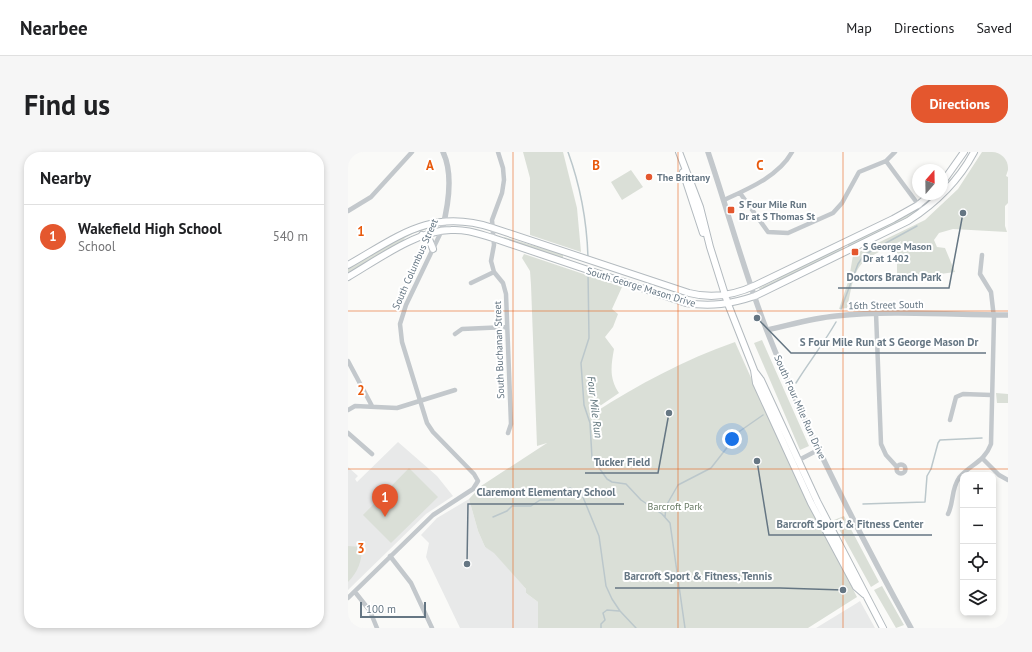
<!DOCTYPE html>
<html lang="en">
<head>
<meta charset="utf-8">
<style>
	body { margin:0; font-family:"PT Sans",sans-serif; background:#f6f6f6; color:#202124 }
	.controls { position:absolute; right:12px; bottom:12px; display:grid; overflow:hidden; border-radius:8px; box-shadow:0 2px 6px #0003 }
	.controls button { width:36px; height:36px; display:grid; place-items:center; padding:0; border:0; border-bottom:1px solid #e0e0e0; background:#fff; color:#202124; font:20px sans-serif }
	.compass { position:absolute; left:564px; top:12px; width:36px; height:36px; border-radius:50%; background:#fff; box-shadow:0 2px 6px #0003; rotate:20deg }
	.scale { position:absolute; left:12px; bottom:10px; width:66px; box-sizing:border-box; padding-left:4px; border:2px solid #657683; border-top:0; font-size:11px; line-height:14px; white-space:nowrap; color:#657683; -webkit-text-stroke:3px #fff; paint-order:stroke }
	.you { position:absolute; left:384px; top:287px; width:14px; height:14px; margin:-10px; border:3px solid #fff; border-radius:50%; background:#1a73e8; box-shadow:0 0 0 6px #1a73e833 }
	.badge { display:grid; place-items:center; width:26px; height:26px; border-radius:50%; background:#e4572e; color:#fff; font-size:13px; font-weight:700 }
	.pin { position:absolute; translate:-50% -33px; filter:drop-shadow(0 1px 2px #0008) }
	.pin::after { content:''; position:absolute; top:21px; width:14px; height:12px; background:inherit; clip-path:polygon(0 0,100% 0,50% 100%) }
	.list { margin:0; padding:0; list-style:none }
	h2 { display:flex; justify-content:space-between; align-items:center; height:52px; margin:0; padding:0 16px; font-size:17px }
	h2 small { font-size:13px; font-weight:400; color:#757577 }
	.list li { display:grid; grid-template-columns:26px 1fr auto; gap:12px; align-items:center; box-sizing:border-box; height:64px; padding:0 16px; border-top:1px solid #e0e0e0 }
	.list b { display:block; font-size:15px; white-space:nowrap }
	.list p { margin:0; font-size:13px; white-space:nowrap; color:#757577 }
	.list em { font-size:13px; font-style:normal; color:#757577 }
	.icon { flex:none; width:22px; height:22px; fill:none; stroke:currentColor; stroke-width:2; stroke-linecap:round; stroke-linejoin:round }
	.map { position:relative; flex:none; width:660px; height:476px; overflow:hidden; border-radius:16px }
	header { display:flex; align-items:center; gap:24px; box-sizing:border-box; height:56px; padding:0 20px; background:#fff; border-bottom:1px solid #e0e0e0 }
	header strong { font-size:19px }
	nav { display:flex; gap:22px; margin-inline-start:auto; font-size:14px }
	.intro { display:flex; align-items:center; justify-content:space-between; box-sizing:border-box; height:96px; padding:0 24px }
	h1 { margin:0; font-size:28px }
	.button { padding:10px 18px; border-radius:16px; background:#e4572e; color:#fff; font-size:14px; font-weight:700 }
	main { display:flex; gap:24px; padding:0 24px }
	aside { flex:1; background:#fff; border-radius:16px; box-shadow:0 2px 6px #0003 }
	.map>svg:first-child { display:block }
	.built { fill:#e8e9e9 }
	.green { fill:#dadfd7 }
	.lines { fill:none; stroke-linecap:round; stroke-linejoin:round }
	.stream { stroke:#bbc7cb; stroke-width:1.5 }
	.secondary-casing { stroke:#b3babf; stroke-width:8 }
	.minor { stroke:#c3c8cc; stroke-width:4.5 }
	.tertiary { stroke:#c3c8cc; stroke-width:5.5 }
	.secondary { stroke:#fff; stroke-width:6 }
	.grid { fill:none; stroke:#e8590c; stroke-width:1; stroke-opacity:0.55 }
	.poi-dot { fill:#e4572e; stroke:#fff; stroke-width:1.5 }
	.labels { text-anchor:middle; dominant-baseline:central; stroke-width:4; stroke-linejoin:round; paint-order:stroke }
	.poi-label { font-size:10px; font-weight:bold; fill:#657683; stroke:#fff; text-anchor:start }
	.street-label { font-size:10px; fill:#657683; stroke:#fff }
	.park-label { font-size:10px; fill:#687a64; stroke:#fff }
	.water-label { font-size:11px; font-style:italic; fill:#60757c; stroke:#fff }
	.grid-label { font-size:13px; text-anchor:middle; font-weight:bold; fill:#e8590c; stroke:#fff; stroke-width:4; stroke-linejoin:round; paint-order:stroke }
	.leader { fill:none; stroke:#657683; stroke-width:1.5 }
	.callout-dot { fill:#657683; stroke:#fff; stroke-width:1.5 }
	.callout-label { font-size:11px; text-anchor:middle; font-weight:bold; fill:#657683; stroke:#fff; stroke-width:4; stroke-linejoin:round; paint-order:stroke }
</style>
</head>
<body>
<header>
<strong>Nearbee</strong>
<nav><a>Map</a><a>Directions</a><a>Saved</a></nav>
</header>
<div class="intro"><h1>Find us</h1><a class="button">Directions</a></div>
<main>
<aside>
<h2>Nearby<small></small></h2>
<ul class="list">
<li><span class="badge">1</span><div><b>Wakefield High School</b><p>School</p></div><em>540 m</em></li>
</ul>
</aside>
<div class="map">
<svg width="660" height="476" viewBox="0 0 660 476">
	<rect width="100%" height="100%" fill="#fafaf8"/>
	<path class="built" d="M50,290L89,324L105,344L78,362L0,438V315L10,324L7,327L9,330Z
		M121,347L130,379L137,395L146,400L178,437V441L190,450V476H112L78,405L81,391L73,383L89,366Z
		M512,449L527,476H468L509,451Z"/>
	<path class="green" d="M175,0H215L229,56L233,100L182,83V26Z
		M634,0H660V18L658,24L660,25V51L657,54V74L659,80L605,77L591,81L586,88L589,95L597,96L607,120L549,128V100L553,89C542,95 528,100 518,108C504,118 503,141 499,156L491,157L501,127L505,103L577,68L610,37Z
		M283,18L295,35L274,48L263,30Z
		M568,57L570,60L501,95L499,92Z
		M82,74L83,76L66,81L57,86L52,92L0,121V116L59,82Z
		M156,85L215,102V107L155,87Z
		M493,95L495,98L412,138L411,136L428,128L434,123Z
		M176,102L274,135L264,157L270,162L265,175L257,185L266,197C263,214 261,226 271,241L246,258V261C291,232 336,208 387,190L448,326L509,445L460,476H190V450L178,441V437L146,401L137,395L130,379L121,347L133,334L199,291L189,294L183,133L182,119L174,106Z
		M414,188L461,294L452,298L406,191Z
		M648,241L660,242V251H649Z
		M61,316L90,345L43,391L15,363Z
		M496,364L531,430L523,435L486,368Z
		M0,394L14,395C14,409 10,420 0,430Z
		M534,434L556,473L548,476L526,438Z"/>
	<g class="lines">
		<path class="stream" d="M220,0C232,33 239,71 240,106
			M240,120L241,186L233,211L236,253L242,271L244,306L259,327L264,330L278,332L293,348L314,362L322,371L337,476
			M493,157L510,112L516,103L569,74
			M448,231C461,210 476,191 488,170
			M515,352L577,350L579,324L583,317L590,291L592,288L634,286
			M145,365L159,359L164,354H183L192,348H206L210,341L222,336L227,339L232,338L251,384L258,434L264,447L272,459L288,476
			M317,365L318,354L330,333L363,316L392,279L415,263
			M253,476V472L257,468L255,461L259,458L271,459"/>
		<defs>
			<path id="secondary" d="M331,0L352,55L362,95L380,152L406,218L408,231L463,351L508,435L516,442
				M335,20L355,81
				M594,31L616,0
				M74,83L81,87L85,97
				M0,113C51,84 83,56 145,76L341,141C364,147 387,143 408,133L545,67L570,53L583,42
				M0,125C29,108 70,78 103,78C118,77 131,82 145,86L338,151C363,155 383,152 407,144L560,69C588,51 610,30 626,0
				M407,220L413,228L469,349L535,476"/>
		</defs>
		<use href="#secondary" class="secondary-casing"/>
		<path class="minor" d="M150,0L155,16L156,28L154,41L144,68L146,93L143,109L146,120L155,131L158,142L163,272L160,281
			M538,9L575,59
			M392,41L420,80L440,81L485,61L494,51L511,20L538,9L547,0
			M376,48C400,37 431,24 444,0
			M0,59L23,45L64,0
			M123,131L146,120
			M528,161L533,292L538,303L549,315
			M107,182L114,177L159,175
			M0,209L24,254
			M0,258L7,254L49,256L107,238
			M602,268L608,245L615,242L643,243
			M0,281L24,302
			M635,307L651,323L660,328
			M449,309L470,298
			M548.5 317a4.5 4.5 0 1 1 9 0a4.5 4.5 0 1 1-9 0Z
			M600,362C606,350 603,337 611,326C622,312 636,311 643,292L646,166L643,140L632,122L634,103
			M42,404L63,431L84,476
			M7,440L22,459L29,476
			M0,446L85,363L125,337L130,329L126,322L85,280L79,271L54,190L52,172L58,153L94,78"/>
		<path class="tertiary" d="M360,0C380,59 396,120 419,179C459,281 510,380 563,476
			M94,78C100,55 106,23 95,0
			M419,178C442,173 465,166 488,164C545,158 602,163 660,163"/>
		<use href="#secondary" class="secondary"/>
	</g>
	<path class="grid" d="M165,0V476M330,0V476M495,0V476M0,159H660M0,317H660"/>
	<g class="poi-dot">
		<circle cx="301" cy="25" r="4"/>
		<rect x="379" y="54" width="8" height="8" rx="2"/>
		<rect x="503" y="96" width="8" height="8" rx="2"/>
	</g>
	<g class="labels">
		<g class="poi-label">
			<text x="309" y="25">The Brittany</text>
			<text x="391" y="52">S Four Mile Run<tspan x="391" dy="12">Dr at S Thomas St</tspan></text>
			<text x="515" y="94">S George Mason<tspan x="515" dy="12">Dr at 1402</tspan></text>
		</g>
		<g class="street-label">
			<text transform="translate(67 112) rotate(-66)">South Columbus Street</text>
			<text transform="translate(293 135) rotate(17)">South George Mason Drive</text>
			<text transform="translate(538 153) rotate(-1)">16th Street South</text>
			<text transform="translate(151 198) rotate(-92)">South Buchanan Street</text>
			<text transform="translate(452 255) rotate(66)">South Four Mile Run Drive</text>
		</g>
		<g class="park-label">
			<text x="327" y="354">Barcroft Park</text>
		</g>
		<g class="water-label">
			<text transform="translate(247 255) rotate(83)">Four Mile Run</text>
		</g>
	</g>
	<g class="grid-label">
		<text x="82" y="18">A</text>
		<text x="248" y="18">B</text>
		<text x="412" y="18">C</text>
		<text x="13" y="84">1</text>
		<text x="13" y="243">2</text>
		<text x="13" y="401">3</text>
	</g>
	<path class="leader" d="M615 61L601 136H490M409 166L443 201H638M321 261L310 321H237M119 412L120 352H276M409 309L421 383H584M495 438L432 436H267"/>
	<g class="callout-dot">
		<circle cx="615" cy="61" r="4"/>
		<circle cx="409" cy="166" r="4"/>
		<circle cx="321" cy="261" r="4"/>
		<circle cx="119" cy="412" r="4"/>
		<circle cx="409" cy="309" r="4"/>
		<circle cx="495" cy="438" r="4"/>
	</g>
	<g class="callout-label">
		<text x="546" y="129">Doctors Branch Park</text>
		<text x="541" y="194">S Four Mile Run at S George Mason Dr</text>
		<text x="274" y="314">Tucker Field</text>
		<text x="198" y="344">Claremont Elementary School</text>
		<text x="502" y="376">Barcroft Sport &amp; Fitness Center</text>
		<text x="350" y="428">Barcroft Sport &amp; Fitness, Tennis</text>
	</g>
</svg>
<div class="controls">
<button>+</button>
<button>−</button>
<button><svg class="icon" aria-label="locate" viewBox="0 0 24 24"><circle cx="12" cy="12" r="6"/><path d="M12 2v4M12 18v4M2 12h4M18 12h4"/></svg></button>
<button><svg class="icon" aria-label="layers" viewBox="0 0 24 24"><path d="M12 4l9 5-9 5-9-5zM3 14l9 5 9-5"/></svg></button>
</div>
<svg class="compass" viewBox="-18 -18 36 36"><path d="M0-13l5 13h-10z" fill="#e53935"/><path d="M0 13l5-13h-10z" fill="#757577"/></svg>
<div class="scale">100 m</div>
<div class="you"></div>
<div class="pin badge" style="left:37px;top:365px">1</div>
</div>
</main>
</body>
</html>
